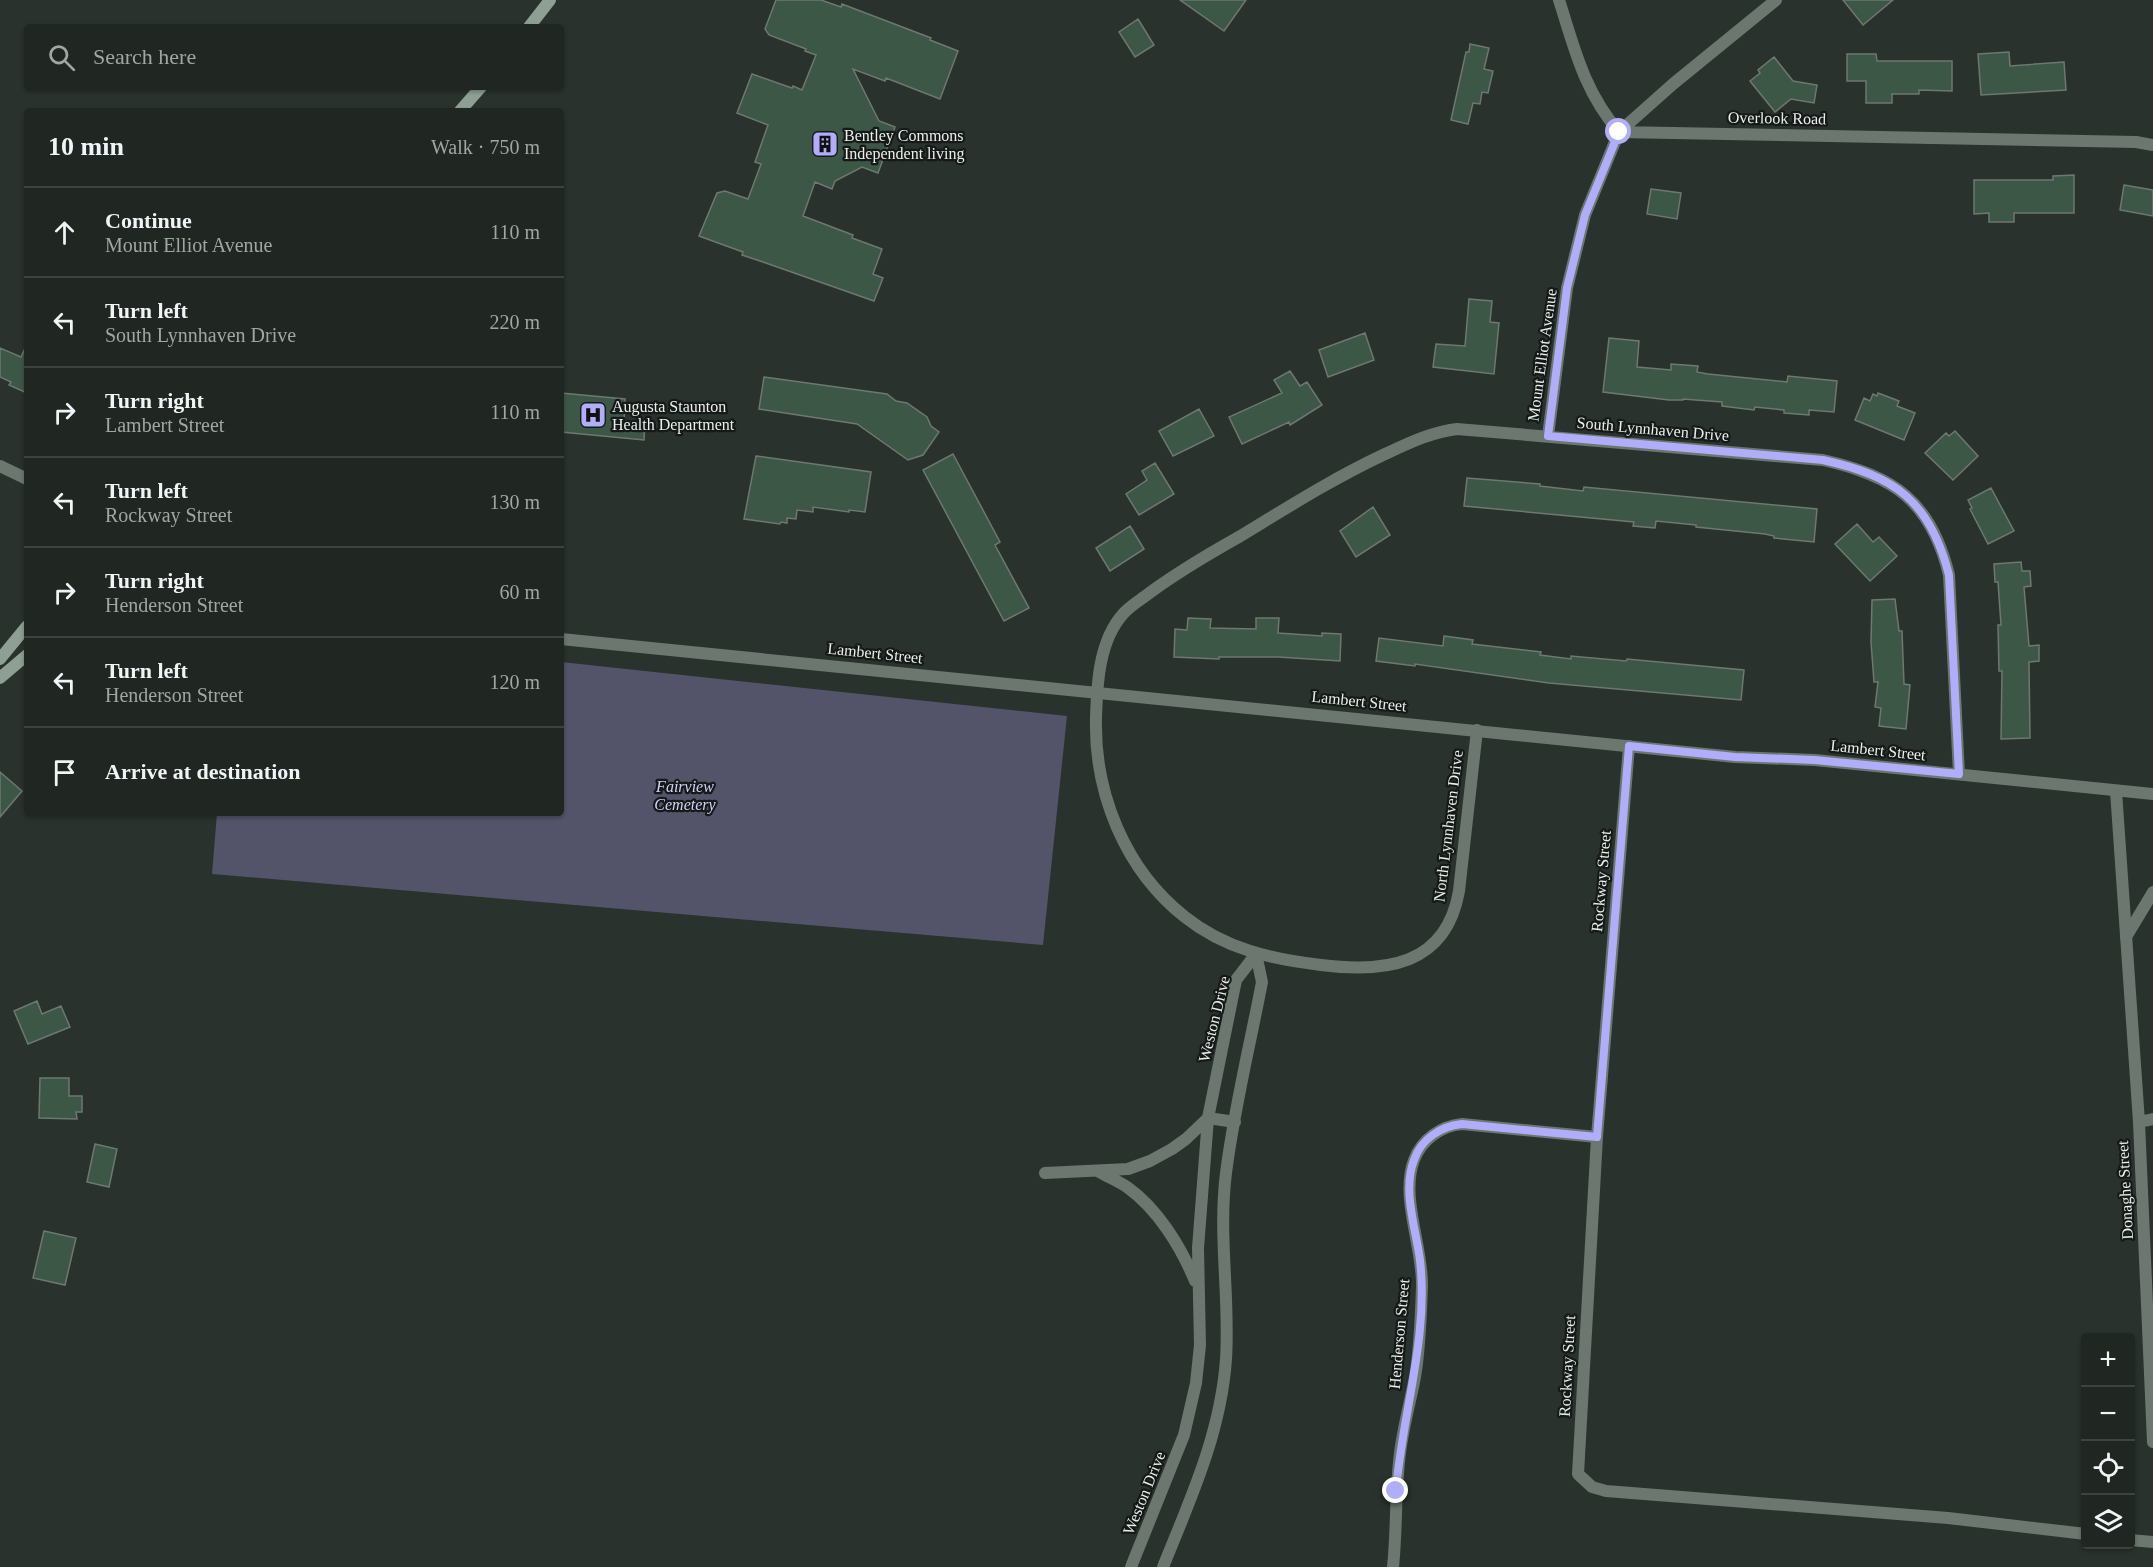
<!DOCTYPE html>
<html lang="en">
<head>
<meta charset="utf-8">
<style>
	body { margin:0; font-family:Georgia,serif; background:#2d322f; color:#f1f3f6 }
	.controls { position:absolute; right:18px; bottom:18px; display:grid; overflow:hidden; border-radius:6px; box-shadow:0 2px 4px #0004 }
	.controls button { width:54px; height:54px; display:grid; place-items:center; padding:0; border:0; border-bottom:2px solid #3d4340; background:#202622; color:#f1f3f6; font:30px sans-serif }
	.stop { position:absolute; width:18px; height:18px; margin:-14px; border:4px solid #b0aefa; border-radius:50%; background:#fff }
	.stop.end { background:#b0aefa; border-color:#fff; box-shadow:0 2px 6px #0008 }
	.list { margin:0; padding:0; list-style:none }
	h2 { display:flex; justify-content:space-between; align-items:center; height:78px; margin:0; padding:0 24px; font-size:26px }
	h2 small { font-size:20px; font-weight:400; color:#a2a5a5 }
	.list li { display:grid; grid-template-columns:39px 1fr auto; gap:18px; align-items:center; box-sizing:border-box; height:90px; padding:0 24px; border-top:2px solid #3d4340 }
	.list b { display:block; font-size:22px; white-space:nowrap }
	.list p { margin:0; font-size:20px; white-space:nowrap; color:#a2a5a5 }
	.list em { font-size:20px; font-style:normal; color:#a2a5a5 }
	.icon { flex:none; width:33px; height:33px; fill:none; stroke:currentColor; stroke-width:2; stroke-linecap:round; stroke-linejoin:round }
	.map { position:relative; flex:none; width:2153px; height:1567px; overflow:hidden }
	.search { position:absolute; background:#202622; box-shadow:0 2px 4px #0004; left:24px; top:24px; width:540px; height:66px; display:flex; align-items:center; gap:15px; box-sizing:border-box; padding:0 21px; border-radius:6px; color:#a2a5a5; font-size:22px }
	.panel { position:absolute; background:#202622; box-shadow:0 2px 4px #0004; left:24px; top:108px; width:540px; height:708px; border-radius:6px }
	.map>svg:first-child { display:block }
	.green { fill:#53536a }
	.building { fill:#3d5747; stroke:#6e7771; stroke-width:1.5 }
	.lines { fill:none; stroke-linecap:round; stroke-linejoin:round }
	.minor { stroke:#6c7770; stroke-width:12 }
	.tertiary { stroke:#6c7770; stroke-width:12 }
	.secondary { stroke:#8da093; stroke-width:12 }
	.route { stroke:#b0aefa; stroke-width:8 }
	.labels { text-anchor:middle; dominant-baseline:central; stroke-width:4.5; stroke-linejoin:round; paint-order:stroke }
	.street-label { font-size:16px; fill:#eaefec; stroke:#151917 }
	.poi-label { font-size:16px; fill:#eaefec; stroke:#151917; text-anchor:start }
	.park-label { font-size:16px; font-style:italic; fill:#d2d2fc; stroke:#151917 }
</style>
</head>
<body>
<div class="map">
<svg width="2153" height="1567" viewBox="0 0 2153 1567">
	<rect width="100%" height="100%" fill="#2a322d"/>
	<path class="green" d="M561,662L1067,716L1043,945L212,874L217,813H561Z"/>
	<path class="building" d="M776,0H821L841,7L842,4L931,38L930,40L958,51L940,99L886,78L885,81L853,69L879,121L895,127L878,173L862,167L835,181L832,189L815,182L803,216L853,235L852,238L882,249L873,274L883,278L874,301L763,262L742,255L743,252L699,236L717,193L725,191L748,199L761,164L755,162L768,125L737,113L752,74L792,88L793,86L802,90L816,55L805,51L806,49L769,35L765,29Z
		M1180,0H1246L1224,31Z
		M1843,0H1893L1863,25Z
		M1138,19L1154,45L1135,57L1119,32Z
		M1470,44L1489,48L1484,69L1493,71L1488,93L1482,92L1480,104L1473,103L1468,124L1451,120L1466,52H1469Z
		M2009,52L2010,66L2064,62L2066,90L1981,95L1978,54Z
		M1847,54H1876L1877,61H1952V91L1919,90V94H1892V103H1866V81H1847Z
		M1774,57L1793,81L1817,85L1814,103L1791,99L1775,112L1750,81L1760,73L1758,70Z
		M2074,175V213H2014V222H1989V213L1974,214V180H2053V176Z
		M2124,185L2153,190V216L2120,210Z
		M1651,189L1681,193L1677,219L1647,214Z
		M1469,299L1492,301L1490,322L1499,323L1494,374L1433,367L1436,344L1465,346Z
		M1365,333L1374,360L1328,377L1319,350Z
		M1609,338L1639,341L1637,367L1671,370V364L1698,366L1697,372L1708,374L1787,382L1788,376L1837,381L1834,412L1809,410V415L1784,413V410L1755,407L1754,410L1722,406V402L1683,399V400H1669L1603,392Z
		M27,344V393L9,385L11,382L0,377V348L21,357Z
		M1290,371L1300,386L1307,382L1322,405L1290,425L1289,422L1242,444L1229,417L1282,393L1274,380Z
		M764,377L887,394L896,401L907,403L927,417L931,426L939,432L923,455L908,460L857,424L759,409Z
		M561,393L625,399L624,421L645,424L644,440L561,432Z
		M1878,393L1899,401L1897,406L1915,413L1904,440L1855,420L1864,398L1870,401L1873,394L1877,396Z
		M1199,409L1214,436L1173,456L1159,431Z
		M1955,431L1978,456L1953,480L1925,453L1946,433L1949,436Z
		M953,454L1000,542L995,545L1029,608L1004,621L923,470Z
		M756,456L871,472L865,512L849,510V512L813,507V512L797,510L796,519L787,518V523L781,522L780,524L744,519Z
		M1155,463L1174,494L1139,515L1126,494L1147,480L1142,471Z
		M1467,478L1540,484V486L1583,491L1584,487L1817,509L1814,542L1774,538V536L1765,534L1696,527V525L1656,521L1655,528L1633,526L1634,522L1464,506Z
		M1991,488L2014,531L1988,544L1970,509L1972,508L1968,500Z
		M1373,507L1390,535L1356,557L1340,531Z
		M1857,524L1873,542L1879,537L1897,556L1870,581L1835,544Z
		M1130,526L1144,549L1110,571L1096,548Z
		M2021,562L2022,571H2030L2031,586L2024,587L2029,646L2039,645V661L2029,662L2030,738L2001,739L2002,671H1999L1998,625H2001L1998,582H1995L1994,564Z
		M1895,599L1899,631H1902L1904,684L1910,685L1906,729L1879,726L1881,708L1875,707L1878,682H1874L1871,642L1872,600Z
		M1188,618L1211,619L1210,628L1256,629V618H1279L1278,633L1322,636V633L1341,634L1340,661L1278,657H1219V659L1174,657L1175,629L1187,630Z
		M1444,636L1473,640L1472,644L1541,652L1540,655L1571,659V656L1626,661L1627,659L1744,670L1741,700L1549,683L1415,664V666L1376,661L1379,638L1443,646Z
		M0,772L22,791L0,817Z
		M37,1001L42,1014L61,1006L70,1027L28,1044L14,1011Z
		M40,1078H69V1096H82V1112H76L77,1119L39,1118Z
		M95,1144L117,1149L109,1187L87,1182Z
		M44,1231L76,1238L65,1285L33,1278Z"/>
	<g class="lines">
		<path class="minor" d="M1559,0C1575,50 1584,91 1619,132L2136,142L2153,145
			M1548,436L1567,288L1585,215L1619,132L1673,84L1776,0
			M0,466L27,479
			M1477,730L1459,891C1446,966 1385,973 1321,965C1271,959 1225,949 1185,917C1125,870 1094,793 1096,718C1097,683 1099,641 1123,614C1129,607 1137,602 1144,597C1173,575 1205,556 1237,538C1285,509 1332,479 1383,455C1407,444 1431,432 1457,429L1823,460C1894,476 1931,501 1949,575L1959,774
			M1629,746L1597,1137L1578,1474L1592,1487L1606,1491L1948,1518L2086,1534
			M2116,791L2139,1122L2153,1442
			M2139,1122L2153,1119
			M1098,1171C1108,1177 1118,1181 1127,1187C1158,1209 1181,1247 1195,1281
			M1045,1173L1128,1169L1150,1161L1172,1149L1186,1139L1208,1118L1235,1122
			M2130,1540L2153,1542
			M1131,1567L1184,1435L1196,1383L1200,1345L1198,1248L1208,1118L1236,980L1256,954
			M1163,1567C1190,1500 1221,1433 1226,1359C1230,1297 1218,1236 1226,1173C1234,1109 1250,1045 1262,982L1256,954
			M1393,1567C1397,1529 1395,1491 1400,1453C1403,1428 1410,1403 1415,1377C1420,1348 1421,1316 1422,1286C1423,1247 1400,1197 1414,1160C1422,1139 1441,1126 1462,1124L1597,1137"/>
		<path class="tertiary" d="M561,639L1735,757L1815,760L2153,794
			M2126,937L2153,892"/>
		<path class="secondary" d="M529,27L550,0
			M460,111L481,87
			M0,659L27,626
			M0,678L27,655"/>
	</g>
	<g class="lines">
		<path class="route" d="M1396,1491C1402,1414 1429,1338 1420,1260C1416,1229 1402,1191 1414,1160C1421,1139 1441,1126 1462,1124L1597,1137L1629,746L1735,757L1815,760L1959,774L1949,575C1930,501 1895,476 1823,460L1548,436L1567,288L1585,215L1619,132"/>
	</g>
	<defs>
		<symbol id="building-square" viewBox="-11 -11 22 22"><rect x="-9" y="-9" width="18" height="18" rx="4" fill="#b0aefa" stroke="#151917"/><path d="M-4-6H4V6H1V3H-1V6H-4ZM-2.5-4.3h1.7v1.8h-1.7ZM.8-4.3h1.7v1.8H.8ZM-2.5-1h1.7V.8h-1.7ZM.8-1h1.7V.8H.8Z" fill="#111"/></symbol>
		<symbol id="hospital-square" viewBox="-11 -11 22 22"><rect x="-9" y="-9" width="18" height="18" rx="4" fill="#b0aefa" stroke="#151917"/><path d="M-5-5h3v3.5h4V-5h3V5h-3V1.5h-4V5h-3Z" fill="#111"/></symbol>
	</defs>
	<g fill-rule="evenodd">
		<use href="#building-square" x="810" y="129" width="30" height="30"/>
		<use href="#hospital-square" x="578" y="400" width="30" height="30"/>
	</g>
	<g class="labels">
		<g class="street-label">
			<text transform="translate(1777 118) rotate(1)">Overlook Road</text>
			<text transform="translate(1542 355) rotate(-82)">Mount Elliot Avenue</text>
			<text transform="translate(1653 429) rotate(5)">South Lynnhaven Drive</text>
			<text transform="translate(875 653) rotate(6)">Lambert Street</text>
			<text transform="translate(1359 701) rotate(6)">Lambert Street</text>
			<text transform="translate(1878 750) rotate(6)">Lambert Street</text>
			<text transform="translate(1448 826) rotate(-83)">North Lynnhaven Drive</text>
			<text transform="translate(1601 881) rotate(-85)">Rockway Street</text>
			<text transform="translate(1214 1019) rotate(-76)">Weston Drive</text>
			<text transform="translate(2125 1190) rotate(-93)">Donaghe Street</text>
			<text transform="translate(1399 1334) rotate(-85)">Henderson Street</text>
			<text transform="translate(1567 1366) rotate(-87)">Rockway Street</text>
			<text transform="translate(1144 1493) rotate(-68)">Weston Drive</text>
		</g>
		<g class="poi-label">
			<text x="844" y="135">Bentley Commons<tspan x="844" dy="18">Independent living</tspan></text>
			<text x="612" y="406">Augusta Staunton<tspan x="612" dy="18">Health Department</tspan></text>
		</g>
		<g class="park-label">
			<text x="685" y="786">Fairview<tspan x="685" dy="18">Cemetery</tspan></text>
		</g>
	</g>
</svg>
<div class="controls">
<button>+</button>
<button>−</button>
<button><svg class="icon" aria-label="locate" viewBox="0 0 24 24"><circle cx="12" cy="12" r="6"/><path d="M12 2v4M12 18v4M2 12h4M18 12h4"/></svg></button>
<button><svg class="icon" aria-label="layers" viewBox="0 0 24 24"><path d="M12 4l9 5-9 5-9-5zM3 14l9 5 9-5"/></svg></button>
</div>
<div class="stop" style="left:1619px;top:132px"></div>
<div class="stop end" style="left:1396px;top:1491px"></div>
<div class="search"><svg class="icon" aria-label="search" viewBox="0 0 24 24"><circle cx="10" cy="10" r="6"/><path d="M15 15l6 6"/></svg>Search here</div>
<section class="panel">
<h2>10 min<small>Walk · 750 m</small></h2>
<ul class="list">
<li><svg class="icon" aria-label="ahead" viewBox="0 0 24 24"><path d="M12 20V5M6 11l6-6 6 6"/></svg><div><b>Continue</b><p>Mount Elliot Avenue</p></div><em>110 m</em></li>
<li><svg class="icon" aria-label="left" viewBox="0 0 24 24"><path d="M17 20v-9H6M10 6l-5 5 5 5"/></svg><div><b>Turn left</b><p>South Lynnhaven Drive</p></div><em>220 m</em></li>
<li><svg class="icon" aria-label="right" viewBox="0 0 24 24"><path d="M7 20v-9h11M14 6l5 5-5 5"/></svg><div><b>Turn right</b><p>Lambert Street</p></div><em>110 m</em></li>
<li><svg class="icon" aria-label="left" viewBox="0 0 24 24"><path d="M17 20v-9H6M10 6l-5 5 5 5"/></svg><div><b>Turn left</b><p>Rockway Street</p></div><em>130 m</em></li>
<li><svg class="icon" aria-label="right" viewBox="0 0 24 24"><path d="M7 20v-9h11M14 6l5 5-5 5"/></svg><div><b>Turn right</b><p>Henderson Street</p></div><em>60 m</em></li>
<li><svg class="icon" aria-label="left" viewBox="0 0 24 24"><path d="M17 20v-9H6M10 6l-5 5 5 5"/></svg><div><b>Turn left</b><p>Henderson Street</p></div><em>120 m</em></li>
<li><svg class="icon" aria-label="arrive" viewBox="0 0 24 24"><path d="M6 21V4h12l-3 4 3 4H6"/></svg><div><b>Arrive at destination</b></div></li>
</ul>
</section>
</div>
</body>
</html>
